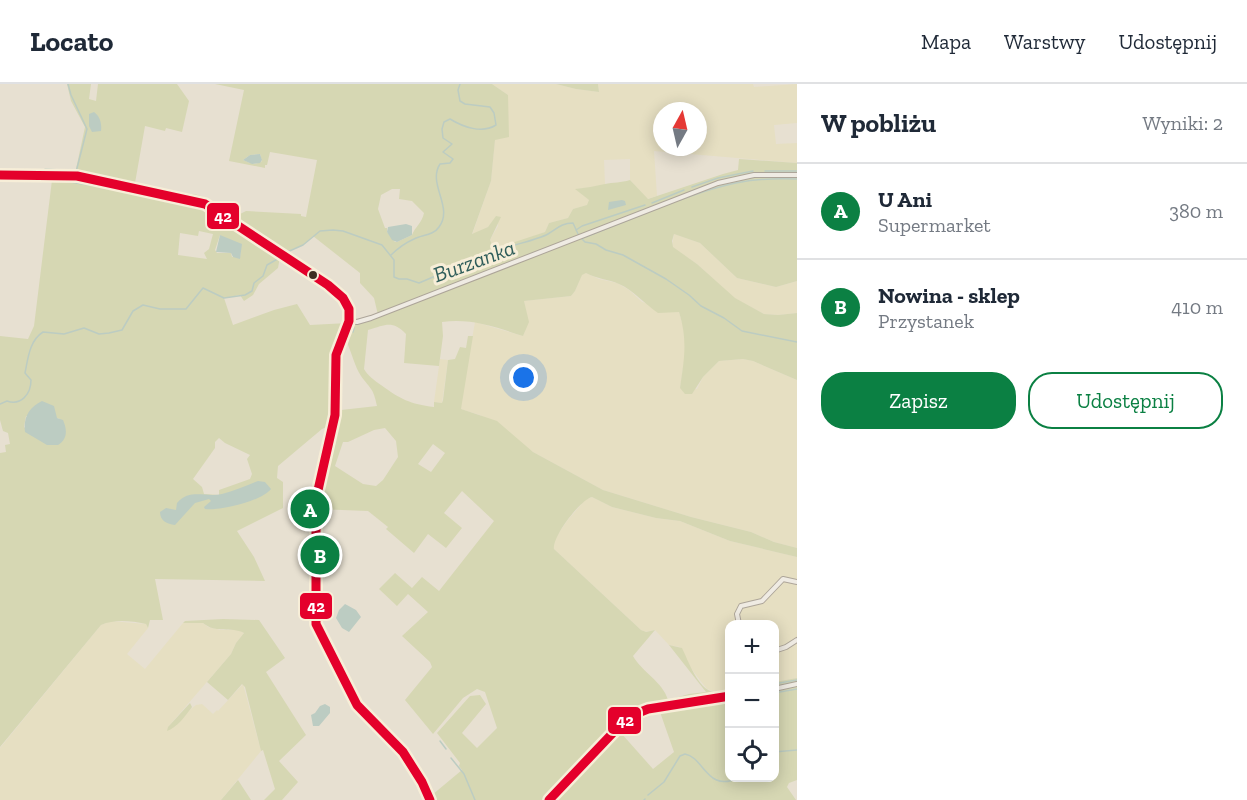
<!DOCTYPE html>
<html lang="pl">
<head>
<meta charset="utf-8">
<style>
	body { margin:0; font-family:"Zilla Slab",serif; background:#f2f2f3; color:#1f2937 }
	.controls { position:absolute; right:18px; bottom:18px; display:grid; overflow:hidden; border-radius:12px; box-shadow:0 3px 15px #0003 }
	.controls button { width:54px; height:54px; display:grid; place-items:center; padding:0; border:0; border-bottom:2px solid #e0e1e3; background:#fff; color:#1f2937; font:30px sans-serif }
	.compass { position:absolute; left:653px; top:18px; width:54px; height:54px; border-radius:50%; background:#fff; box-shadow:0 3px 15px #0003; rotate:8deg }
	.you { position:absolute; left:524px; top:294px; width:21px; height:21px; margin:-15px; border:4px solid #fff; border-radius:50%; background:#1a73e8; box-shadow:0 0 0 9px #1a73e833 }
	.badge { display:grid; place-items:center; width:39px; height:39px; border-radius:50%; background:#0b8043; color:#fff; font-size:20px; font-weight:700 }
	.pin { position:absolute; translate:-50% -50%; border:3px solid #fff; box-shadow:0 2px 6px #0006 }
	.list { margin:0; padding:0; list-style:none }
	h2 { display:flex; justify-content:space-between; align-items:center; height:78px; margin:0; padding:0 24px; font-size:26px }
	h2 small { font-size:20px; font-weight:400; color:#747a83 }
	.list li { display:grid; grid-template-columns:39px 1fr auto; gap:18px; align-items:center; box-sizing:border-box; height:96px; padding:0 24px; border-top:2px solid #e0e1e3 }
	.list b { display:block; font-size:22px; white-space:nowrap }
	.list p { margin:0; font-size:20px; white-space:nowrap; color:#747a83 }
	.list em { font-size:20px; font-style:normal; color:#747a83 }
	.actions { display:flex; gap:12px; padding:18px 24px }
	.actions a { flex:1; padding:14px 0; border:2px solid #0b8043; border-radius:24px; text-align:center; font-size:21px; color:#0b8043 }
	.actions .main { background:#0b8043; color:#fff }
	.icon { flex:none; width:33px; height:33px; fill:none; stroke:currentColor; stroke-width:2; stroke-linecap:round; stroke-linejoin:round }
	.map { position:relative; flex:none; width:797px; height:716px; overflow:hidden }
	header { display:flex; align-items:center; gap:36px; box-sizing:border-box; height:84px; padding:0 30px; background:#fff; border-bottom:2px solid #e0e1e3 }
	header strong { font-size:28px }
	nav { display:flex; gap:33px; margin-inline-start:auto; font-size:21px }
	main { display:flex }
	aside { flex:1; background:#fff }
	.map>svg:first-child { display:block }
	.farmland { fill:#e6dfc2; fill-rule:evenodd }
	.green { fill:#d6d7b3; fill-rule:evenodd }
	.water { fill:#bcccc2 }
	.lines { fill:none; stroke-linecap:round; stroke-linejoin:round }
	.stream { stroke:#bcccc2; stroke-width:1.5 }
	.minor-casing { stroke:#ada599; stroke-width:6 }
	.minor { stroke:#efebe3; stroke-width:4 }
	.bus-1-casing { stroke:#f7eed8; stroke-width:14 }
	.bus-1 { stroke:#e4002b; stroke-width:9 }
	.bus-dot { fill:#3d2e20; stroke:#f7eed8; stroke-width:2 }
	.labels { text-anchor:middle; dominant-baseline:central; stroke-width:6; stroke-linejoin:round; paint-order:stroke }
	.water-label { font-size:22px; font-style:italic; fill:#2f5d5a; stroke:#f7eed8 }
	.line-badge { stroke:#f7eed8; stroke-width:2 }
	.badge-label { font-size:16px; text-anchor:middle; font-weight:bold; fill:#fff }
</style>
</head>
<body>
<header>
<strong>Locato</strong>
<nav><a>Mapa</a><a>Warstwy</a><a>Udostępnij</a></nav>
</header>
<main>
<div class="map">
<svg width="797" height="716" viewBox="0 0 797 716">
	<rect width="100%" height="100%" fill="#e7e0d1"/>
	<path class="farmland" d="M492,0H556L576,5L599,8L598,0H753L754,3L797,0V39L774,41L776,60L797,59V79L654,67L657,112L647,115L630,96V75L604,76L605,100L600,103L576,105L589,116L588,121L573,125L568,134L549,139L545,148L502,164L493,163L490,156L498,142L497,132L488,143L472,151L491,97L495,55L508,11ZM662,27H698V63H662Z
		M674,150L700,159L737,194L776,203L797,197V229L778,231L764,230L734,214L697,180L672,163Z
		M586,189L599,195L617,199L629,206L642,218L679,228L684,245L686,265L680,304L697,305L703,293L719,277L743,275L753,277L797,296V464L774,458L751,448L691,433L603,406L533,368L480,331L460,325L475,238L523,252L528,238L524,217L571,212L575,207L582,190Z
		M440,275L448,276L442,319L434,318Z
		M592,413L612,423L656,434L680,437L730,457L797,473V594L775,598L774,540H730L729,606L716,608L707,605L689,582L680,563L669,561L655,546L645,548L641,546L554,465V456L567,437L585,416Z
		M110,537L146,540L148,544L127,570L145,585L183,539H203L208,543L221,546H238L244,549L236,559L231,570L168,643L196,621L202,620L213,630L217,626L218,627L243,600L261,667L221,716H0V664L101,541Z"/>
	<path class="green" d="M67,0H91L89,15L96,17L98,0H177L189,17L182,48L166,44L165,47L145,42L135,99L185,110C202,108 222,122 236,132L246,127L301,130V132L306,133L317,76L270,68L267,81H265V84L229,77L244,6L215,0H492L508,11L509,53L495,56L491,97L472,150L488,143L496,132L501,133L490,156L493,163L497,164L545,148L549,139L568,134L573,125L587,121L589,116L575,105C586,104 595,102 605,100C613,98 621,99 630,96L648,115L723,90L738,86L739,75L797,79V197L776,203L737,194L700,159L674,150L672,157L673,163L697,180L735,214L764,230L778,231L797,229V296L753,277L743,275L719,277L703,293L692,310H685L680,304C684,276 688,257 679,228L658,229C645,220 633,206 619,200C608,195 597,195 586,189L582,191L575,207L571,212L524,217L529,238L523,252C495,243 471,234 442,238L443,252L439,282L404,279L406,250C392,236 386,241 368,246L364,285C368,292 374,296 381,301C400,315 410,320 434,323V318L442,319L443,316L448,276L455,275L460,263L466,264L468,252H473L461,325L497,337L533,368L603,406L691,433L751,448L774,458L797,464V473L730,457L680,437L656,434L612,423L592,413C580,416 552,453 554,465L641,546L646,548L655,546L633,572C642,588 663,598 668,616L689,610L706,608L669,561L682,564C688,576 698,606 714,608C719,608 725,606 729,606L730,694H774L775,598L797,594V696L789,699L787,703L796,716H434L432,711L462,686L459,682L460,679L437,649L470,612L480,611L486,620L462,649L477,664L497,644L485,608L477,605L463,614L433,650L405,616L432,583L430,578L402,552L428,528L408,510L397,522L379,505L395,489L412,504L422,493L439,507L494,437L462,407L444,429L462,444L446,464L428,450L414,469L386,445L388,443L368,427L316,425L331,341L322,345L278,382L277,394L283,398V424L237,447L254,473L265,497L155,495L163,536H150L148,544L146,540C131,537 115,535 101,541L0,663V369L6,368L5,361L10,360L8,349L3,347L0,336V252L28,255L34,242L52,96H55V91L76,92L79,85H76L85,43L71,17ZM260,70L262,77C255,82 250,79 243,76L250,71ZM392,105H400L399,115L412,117L424,129C422,139 415,143 412,151L397,158H395L387,148V144H385L378,125L381,111ZM199,147L213,150L209,165L204,169L207,175L178,171L180,149L198,152ZM220,151L241,165L240,173H232L231,169H217L215,166ZM313,152L360,189V199L374,214L378,231L348,239L310,241L297,220L274,226L233,241L224,214L240,211L244,217L253,211L259,200L278,184L280,173L286,168L303,161ZM346,256C351,267 355,283 361,292C371,306 373,303 377,322L341,326L339,272ZM26,332L57,334L60,335L35,352L24,343ZM385,344L396,357L398,373L383,396L376,402L363,400L335,382L343,358H348L374,346ZM219,354L225,359L250,371L247,375L252,390L250,395L219,406V411L204,410L202,403L193,395L215,364V358ZM433,360L445,369L431,388L418,380ZM660,628L674,668L653,685L621,649L634,638Z
		M556,0H598L599,8L576,5Z
		M223,535L259,536L285,574L266,588L306,651L279,677L298,698L282,716H264L275,705L263,666L261,667L245,603L242,600L228,616L207,598L231,570L236,559L244,549C231,542 216,550 203,539H183L185,537Z
		M190,619L192,623C185,632 178,643 167,647L168,643Z
		M238,696L251,716H221Z"/>
	<path class="water" d="M94,28C100,32 102,40 101,47L92,48L89,42V30Z
		M260,70L262,76L260,79L252,80L243,76L250,71Z
		M622,116L625,117L626,121L608,126L609,118Z
		M406,140L412,142V151L397,158L392,156L387,148L388,143Z
		M220,151L242,160L240,175L233,173L231,169L216,168Z
		M42,317L54,322L57,334L63,336C67,345 68,355 58,361H47L25,348C23,334 29,323 42,317Z
		M258,397L265,398L271,405C262,417 220,427 205,425L204,423L211,417L209,415L195,419L175,441C167,440 160,437 160,428L166,424L176,426L177,419C190,404 206,414 222,410C234,407 246,402 258,397Z
		M345,520L356,526L361,533L349,548L342,544L336,534L339,526Z
		M325,620L330,623V629L319,642H313L311,631L315,629L320,622Z"/>
	<g class="lines">
		<path class="stream" d="M68,0L71,11L87,45L76,88
			M45,85L75,87L98,93
			M0,87H6
			M12,87L37,86
			M765,87H797
			M104,94L147,103
			M37,95L52,96
			M13,96L30,95
			M58,96L120,106
			M692,103L718,94L753,87
			M153,105H155
			M159,106L184,111
			M127,107L173,116
			M197,114L211,119L234,134
			M680,116C723,100 750,93 797,95
			M177,117L187,119
			M652,119L684,106
			M191,120L215,129L270,168L281,172
			M243,139L285,167
			M576,146L582,142L645,121
			M581,154L585,158L596,160L606,166L623,171L666,195L689,211L701,222L724,234L742,247L797,258
			M583,154L674,118
			M285,169L303,161L320,147L333,146L343,147L382,161L394,176V193L399,195H407L419,199L452,185L461,178L470,174L476,179L479,178C488,164 532,159 548,150C557,145 561,139 573,139L578,150
			M391,171C398,164 405,159 414,155C422,151 434,151 439,143C454,123 427,100 440,80L450,79L453,75L443,68L452,60L443,54L442,45L444,38L450,35C463,43 482,50 496,41L494,29L490,23L465,20L460,17L458,6L460,0
			M328,196C344,208 351,212 355,232
			M353,248L354,244
			M341,264L347,253
			M0,320L7,317C21,322 31,310 31,296L25,289C28,275 29,257 43,248L64,250L84,244L99,250L109,249L122,246L133,227L143,221L160,225H186L203,204L224,214L245,211L252,207L254,199L263,192L267,181L281,173
			M329,372L339,329L338,275
			M319,525C319,477 315,423 328,377
			M320,531L326,553L343,587
			M346,593L352,605
			M774,600L797,596
			M774,609L797,605
			M355,610L358,616
			M673,617L730,608
			M664,628L730,616
			M600,655C623,629 631,625 664,619
			M440,657L446,665
			M774,668L797,666
			M451,674L464,690L475,716
			M584,684L629,638L642,631L657,628
			M570,686L597,658
			M549,710L568,688
			M432,711L434,716
			M648,711L664,698L680,672L685,670C704,673 707,709 738,694
			M543,716L544,715
			M555,716L581,687
			M644,716L645,715"/>
		<defs>
			<path id="minor" d="M0,91L77,92L205,120L235,138L328,201L343,214L349,225V237L336,271L335,331L316,415V540L320,550L357,621L403,668L422,698L430,716
				M349,237L357,238L371,234L718,99L754,91H797
				M739,540L737,530L741,522L762,517L783,495L797,498
				M774,567L786,563L797,556
				M774,605L797,600
				M549,716L628,633L648,625L730,612"/>
		</defs>
		<use href="#minor" class="minor-casing"/>
		<use href="#minor" class="minor"/>
		<defs>
			<path id="bus-1" d="M0,91L77,92L205,120L328,201L343,214L349,225V237L336,271L335,331L316,415V540L357,621L403,668L422,698L430,716
				M549,716L628,633L648,625L730,612"/>
		</defs>
		<use href="#bus-1" class="bus-1-casing"/>
		<use href="#bus-1" class="bus-1"/>
	</g>
	<circle class="bus-dot" cx="313" cy="191" r="5"/>
	<g class="labels">
		<g class="water-label">
			<text transform="translate(474 177) rotate(-20)">Burzanka</text>
		</g>
	</g>
	<g class="line-badge">
		<rect x="206" y="118" width="34" height="28" rx="6" fill="#e4002b"/>
		<rect x="299" y="508" width="34" height="28" rx="6" fill="#e4002b"/>
		<rect x="607" y="622" width="35" height="29" rx="6" fill="#e4002b"/>
	</g>
	<g class="badge-label">
		<text x="223" y="138">42</text>
		<text x="316" y="528">42</text>
		<text x="625" y="642">42</text>
	</g>
</svg>
<div class="controls">
<button>+</button>
<button>−</button>
<button><svg class="icon" aria-label="locate" viewBox="0 0 24 24"><circle cx="12" cy="12" r="6"/><path d="M12 2v4M12 18v4M2 12h4M18 12h4"/></svg></button>
</div>
<svg class="compass" viewBox="-18 -18 36 36"><path d="M0-13l5 13h-10z" fill="#e53935"/><path d="M0 13l5-13h-10z" fill="#747a83"/></svg>
<div class="you"></div>
<div class="pin badge" style="left:310px;top:425px">A</div>
<div class="pin badge" style="left:320px;top:471px">B</div>
</div>
<aside>
<h2>W pobliżu<small>Wyniki: 2</small></h2>
<ul class="list">
<li><span class="badge">A</span><div><b>U Ani</b><p>Supermarket</p></div><em>380 m</em></li>
<li><span class="badge">B</span><div><b>Nowina - sklep</b><p>Przystanek</p></div><em>410 m</em></li>
</ul>
<div class="actions"><a class="main">Zapisz</a><a>Udostępnij</a></div>
</aside>
</main>
</body>
</html>
